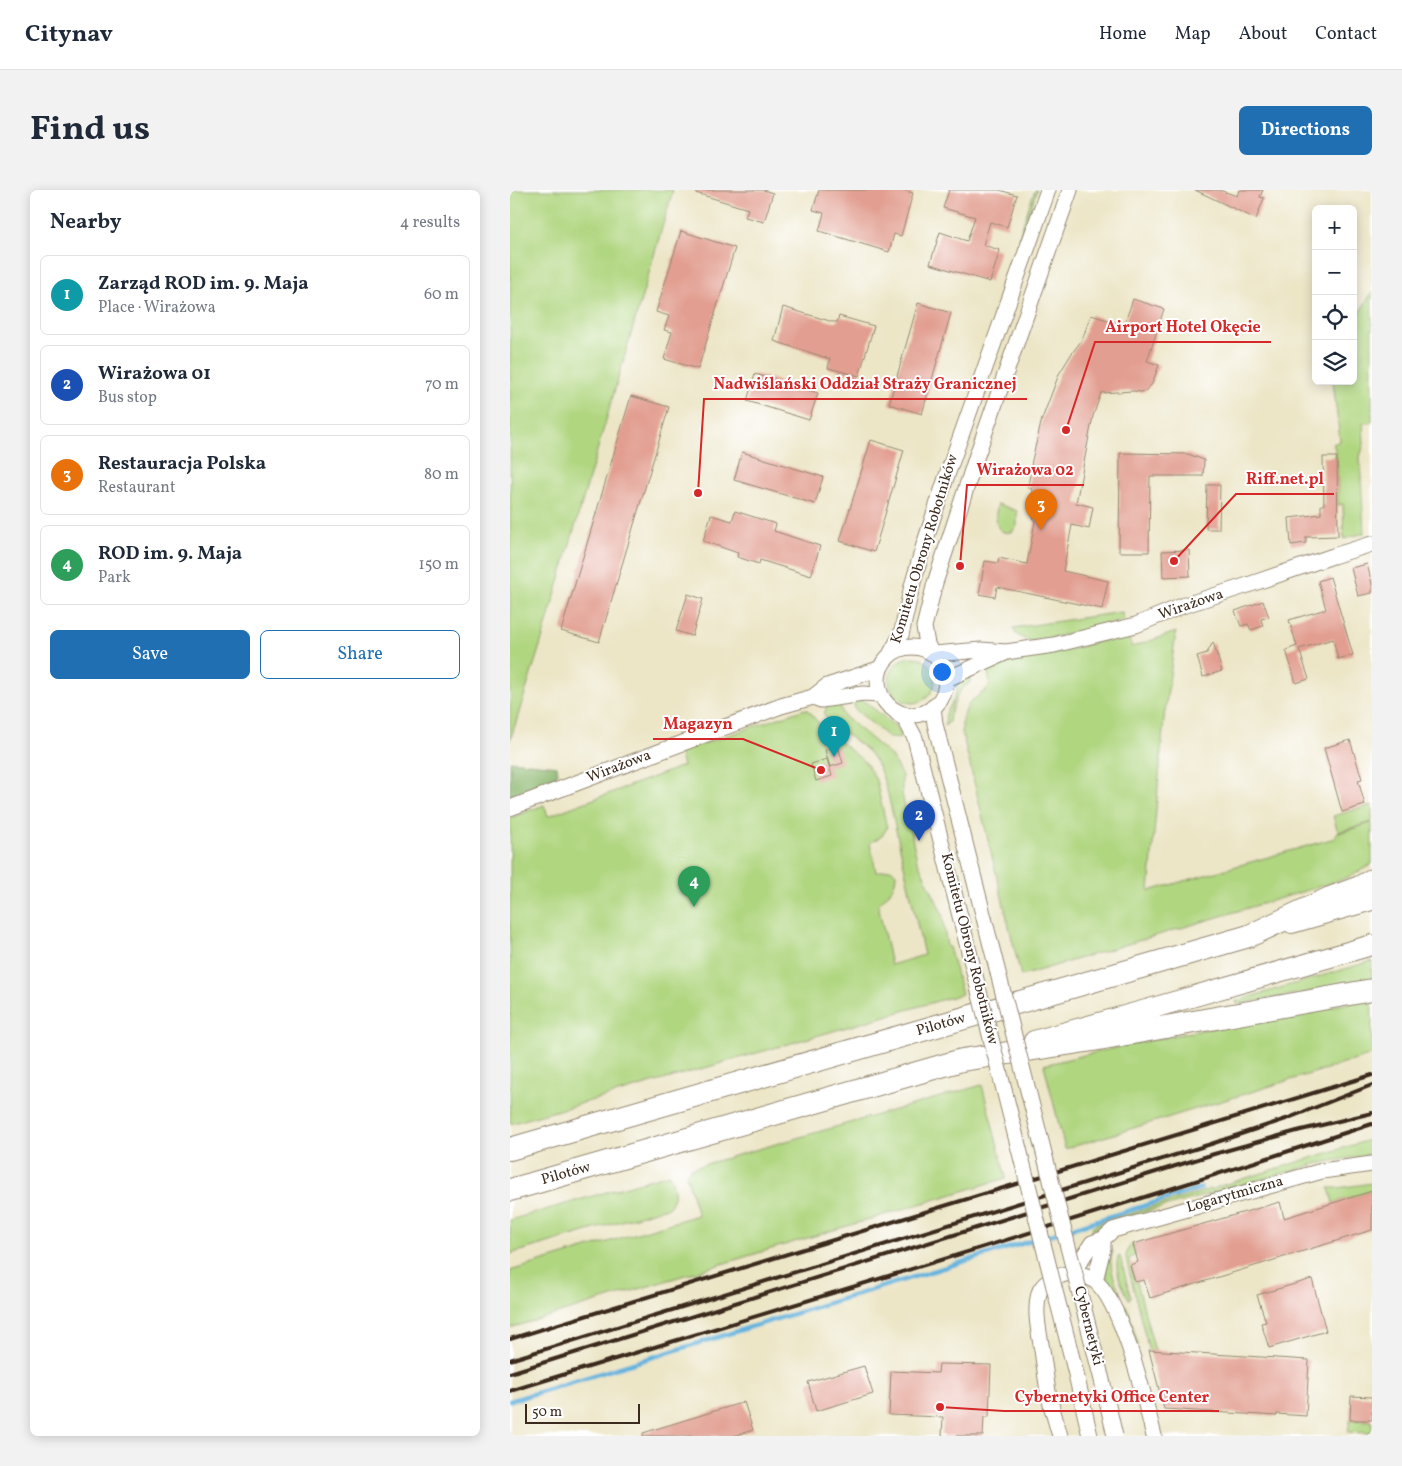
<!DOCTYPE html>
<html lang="en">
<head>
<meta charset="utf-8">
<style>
	body { margin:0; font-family:Vollkorn,serif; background:#f2f2f3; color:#1f2937 }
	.controls { position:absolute; right:15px; top:15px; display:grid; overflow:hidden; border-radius:8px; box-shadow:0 2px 12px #0003 }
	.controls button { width:45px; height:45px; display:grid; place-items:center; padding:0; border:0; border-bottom:1px solid #e0e1e3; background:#fff; color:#1f2937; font:25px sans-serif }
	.scale { position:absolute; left:15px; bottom:12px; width:115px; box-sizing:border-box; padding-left:5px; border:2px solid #3b2a1e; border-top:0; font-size:14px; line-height:18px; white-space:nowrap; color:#3b2a1e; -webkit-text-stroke:4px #fff; paint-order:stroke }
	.you { position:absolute; left:431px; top:481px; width:18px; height:18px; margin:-12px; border:4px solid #fff; border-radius:50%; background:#1a73e8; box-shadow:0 0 0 8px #1a73e833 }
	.badge { display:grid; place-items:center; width:32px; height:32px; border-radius:50%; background:#1f6fb2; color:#fff; font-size:16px; font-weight:700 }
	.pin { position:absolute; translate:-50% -41px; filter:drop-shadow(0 1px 2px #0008) }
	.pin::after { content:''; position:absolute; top:26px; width:18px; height:15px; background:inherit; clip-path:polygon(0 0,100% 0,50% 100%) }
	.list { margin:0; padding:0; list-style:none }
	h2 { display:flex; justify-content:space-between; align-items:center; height:65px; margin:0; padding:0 20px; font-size:21px }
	h2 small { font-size:16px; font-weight:400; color:#747a83 }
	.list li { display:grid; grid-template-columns:32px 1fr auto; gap:15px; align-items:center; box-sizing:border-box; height:80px; margin:0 10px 10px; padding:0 10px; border:1px solid #e0e1e3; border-radius:8px }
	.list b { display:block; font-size:19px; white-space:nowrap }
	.list p { margin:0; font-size:16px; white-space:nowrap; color:#747a83 }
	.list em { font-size:16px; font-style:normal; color:#747a83 }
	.actions { display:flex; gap:10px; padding:15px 20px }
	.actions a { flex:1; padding:11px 0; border:1px solid #1f6fb2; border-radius:8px; text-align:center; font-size:18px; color:#1f6fb2 }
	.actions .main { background:#1f6fb2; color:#fff }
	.icon { flex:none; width:28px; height:28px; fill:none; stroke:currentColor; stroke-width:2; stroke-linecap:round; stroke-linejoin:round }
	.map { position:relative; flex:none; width:862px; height:1246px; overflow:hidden; border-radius:8px }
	header { display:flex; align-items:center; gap:30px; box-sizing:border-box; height:70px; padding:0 25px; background:#fff; border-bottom:1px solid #e0e1e3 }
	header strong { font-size:24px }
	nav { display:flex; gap:28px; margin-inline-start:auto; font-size:18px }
	.intro { display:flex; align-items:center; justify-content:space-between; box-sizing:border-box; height:120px; padding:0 30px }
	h1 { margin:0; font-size:35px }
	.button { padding:12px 22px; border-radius:8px; background:#1f6fb2; color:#fff; font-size:18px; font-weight:700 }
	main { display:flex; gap:30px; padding:0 30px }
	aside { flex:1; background:#fff; border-radius:8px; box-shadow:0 2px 12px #0003 }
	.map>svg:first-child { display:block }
	.green { fill:#b0d680; stroke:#76804f }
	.forest { fill:#8cb76e; stroke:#647046 }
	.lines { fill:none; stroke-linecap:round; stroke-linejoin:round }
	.stream { stroke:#64b3de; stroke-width:4.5 }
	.building { fill:#e29f91 }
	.minor-casing { stroke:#948872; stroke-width:17 }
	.major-casing { stroke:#948872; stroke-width:22 }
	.highway-casing { stroke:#948872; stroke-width:24 }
	.minor { stroke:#fff; stroke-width:15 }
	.major { stroke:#fff; stroke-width:20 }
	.highway { stroke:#fff; stroke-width:22 }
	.rail { stroke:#3b2a1e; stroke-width:4 }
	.minor-bridge-casing { stroke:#948872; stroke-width:17; stroke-linecap:butt }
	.minor-bridge { stroke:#fff; stroke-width:15 }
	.labels { text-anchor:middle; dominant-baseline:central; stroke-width:4; stroke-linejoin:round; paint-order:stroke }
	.street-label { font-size:15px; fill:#3b2a1e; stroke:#fff }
	.leader { fill:none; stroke:#d62828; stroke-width:2 }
	.callout-dot { fill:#d62828; stroke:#fff; stroke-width:2 }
	.callout-label { font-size:16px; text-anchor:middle; font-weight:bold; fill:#d62828; stroke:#fff; stroke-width:4; stroke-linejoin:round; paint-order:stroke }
</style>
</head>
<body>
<header>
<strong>Citynav</strong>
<nav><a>Home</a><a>Map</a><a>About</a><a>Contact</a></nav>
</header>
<div class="intro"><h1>Find us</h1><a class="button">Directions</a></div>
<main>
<aside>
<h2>Nearby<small>4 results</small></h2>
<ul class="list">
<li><span class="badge" style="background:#0f9aa8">1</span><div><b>Zarząd ROD im. 9. Maja</b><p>Place · Wirażowa</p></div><em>60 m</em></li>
<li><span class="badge" style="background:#1a4fb4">2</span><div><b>Wirażowa 01</b><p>Bus stop</p></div><em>70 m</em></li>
<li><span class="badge" style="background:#e8710a">3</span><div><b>Restauracja Polska</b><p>Restaurant</p></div><em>80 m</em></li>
<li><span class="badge" style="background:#2e9e5b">4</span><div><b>ROD im. 9. Maja</b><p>Park</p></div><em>150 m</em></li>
</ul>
<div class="actions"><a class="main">Save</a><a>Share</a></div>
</aside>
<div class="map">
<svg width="862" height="1246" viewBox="0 0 862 1246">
	<rect width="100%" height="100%" fill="#fff"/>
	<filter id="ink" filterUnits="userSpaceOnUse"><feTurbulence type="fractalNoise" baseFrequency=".02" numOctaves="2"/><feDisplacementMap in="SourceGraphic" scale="10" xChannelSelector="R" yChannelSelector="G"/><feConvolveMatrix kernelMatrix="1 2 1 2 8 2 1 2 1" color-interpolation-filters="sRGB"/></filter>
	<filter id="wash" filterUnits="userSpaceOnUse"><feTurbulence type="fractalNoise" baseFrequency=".0096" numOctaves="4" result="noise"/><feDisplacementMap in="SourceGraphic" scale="20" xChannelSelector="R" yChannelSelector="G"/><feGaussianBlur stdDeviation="1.12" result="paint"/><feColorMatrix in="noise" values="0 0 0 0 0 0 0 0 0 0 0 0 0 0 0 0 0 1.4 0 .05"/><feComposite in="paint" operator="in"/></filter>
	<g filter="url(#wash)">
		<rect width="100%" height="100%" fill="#ece5c6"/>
		<path class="green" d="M0,0H163L34,443L0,551Z
			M525,0H527L511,48H509L518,19Z
			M862,102V232L853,233L854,254L850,267L854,343L834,349L833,314L828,315L827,267H825V259L823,254L830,251L823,191H843V134Z
			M488,314L507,321V336L502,342C484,346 484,326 488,314Z
			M612,422L614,431L536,449L522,451L514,449L506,444L503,438Z
			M666,442L654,528L639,701L825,648V644L862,633V674L843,685L828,691L511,786L452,542V530L459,513L477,499L480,493L477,477L563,459L617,444L622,457Z
			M379 490a23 23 0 1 1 46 0a23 23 0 1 1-46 0Z
			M460,484V492L450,501L447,507L440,524L439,532L435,536L436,523L443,511L449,493L452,487Z
			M343,510H350L357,513L385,536L393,546L385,548H379L347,521L345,519Z
			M329,513L333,525L381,566L392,586V604L407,670L432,723L437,757H439L452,804L0,934V628L34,615L38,626L173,576L169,562L295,519L300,522L310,535L356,573L366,590L377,638L372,646L360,653L366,682L381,679L386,684C386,698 377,705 368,715L381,775L414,765L378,604C373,587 368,569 353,557C340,546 324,538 314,525L317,515Z
			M862,615V632L828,642L823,626Z
			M862,771V791L727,814L726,811Z
			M862,809V865L555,959L534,875C642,847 752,829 862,809Z
			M472,895L496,988L0,1138V1081L188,1025L176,984L179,980L182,978Z
			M862,949V964L806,974L600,1032L583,1040L582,1037L587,1034L701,999V1000L707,998V997Z
			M159,984C164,996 168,1006 159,1017L0,1064V1030Z
			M862,993V1001L823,1013L819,998H828Z
			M623,1054L626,1065L619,1069L625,1092H627L645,1161H639L616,1069C616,1063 617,1058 623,1054Z
			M601,1060L603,1061C598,1076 604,1088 610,1102L608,1106L605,1105C604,1101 602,1100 599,1095C594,1083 596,1071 601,1060Z
			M610,1066L621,1108L619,1109C612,1095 604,1082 608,1067Z
			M610,1114L615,1115L618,1119L628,1155L626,1156Z
			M840,1230L862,1231V1243L838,1242Z"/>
		<path class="forest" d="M0,571L47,576L48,584L35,593L0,607Z"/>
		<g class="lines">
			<path class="stream" d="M0,1211L576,1034L691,998"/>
		</g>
		<g id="blocks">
			<path class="building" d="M186,0H253L263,3L254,32L235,27L238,19L186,3Z
				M309,0H393L403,3L391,46L384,44L379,62L309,41L314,23L303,20Z
				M439,0H489L507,5L497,37L480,32L473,55L490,60L480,92L420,74L430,42L457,51L465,27L433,18Z
				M685,0H709L727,6L729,0H753L750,7L754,8L746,29Z
				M171,41L225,58L188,179L154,169L162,142L154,140L159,126L146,122Z
				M623,109L654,119L637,171L649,175L642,194L635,201L631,202L623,201L591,203L583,226L566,313L583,317L579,339L562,335L553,381L598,391L592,419L487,397L485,407L469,404L475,371L488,373L489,368L517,374L525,332L521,322L522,299L518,298L522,270L532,229L549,184L562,163L572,150L581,125L614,135Z
				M408,113L441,123L412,224L379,214Z
				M273,117L323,132H327L329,126L364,136L349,186L318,178L320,169L264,151Z
				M245,184L308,203L299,230L237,211Z
				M121,206L159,217L89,452L51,441Z
				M361,250L394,260L364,362L330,351Z
				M232,262L313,287L305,314L224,290Z
				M610,263L678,264L694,270L693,286H640L639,362H609Z
				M813,267H827L828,346L796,347V353L781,355L779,328L811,324V315H814Z
				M697,295H710L709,339H696Z
				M225,321L266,334L264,341L310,356L301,386L250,370L249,374L227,367L228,363L193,351L201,325L222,331Z
				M679,360L680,386L653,387L652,361Z
				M857,374L862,394V403L848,406L841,378Z
				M820,387L843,465L828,469L823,449L789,459L799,489L786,493L776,460L787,456L779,430L816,419L808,391Z
				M178,404L193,409L182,446L166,441Z
				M753,411L759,427L751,429L753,436L741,440L738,434L731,436L725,421Z
				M703,452L712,481L693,487L687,466L697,463Z
				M840,550L852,589L848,590L855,615L832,622L814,558Z
				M328,556L333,573L320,577L315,560Z
				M317,569L322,586L306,591L301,574Z
				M862,1001V1040L640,1108L634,1090L625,1092L620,1075L628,1072L623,1054L770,1012L774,1028Z
				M802,1089L816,1141L759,1158L751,1133L756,1132L747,1105Z
				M639,1160L799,1170L796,1226L767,1224V1226L654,1219Z
				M429,1174L481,1175L479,1227H474L473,1246H432L433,1227L379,1225L381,1181L428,1183Z
				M354,1176L363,1204L306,1221L298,1192Z
				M841,1206L862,1207V1230H840Z
				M234,1212L243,1240L223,1246H133V1243Z"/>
		</g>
	</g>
	<g filter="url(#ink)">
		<use href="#blocks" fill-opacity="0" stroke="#948872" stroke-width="1"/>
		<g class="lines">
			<defs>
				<path id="minor" d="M368 491a34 34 0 1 1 68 0a34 34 0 1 1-68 0Z
					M421,462L417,454L414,437L425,393L467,265L560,0
					M381,463L391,445L402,396L413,358L436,288L538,0
					M424,464L471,460L496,462L544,455L626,435L672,416L732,397L823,366L862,354
					M437,489L495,463
					M303,507L311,510L353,504L369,505
					M423,517L425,534L474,728
					M386,522L396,531L405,548L452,734
					M0,618L271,516L303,507L317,496L368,479
					M565,1084L567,1076L582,1053L593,1049L603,1040L812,981L862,974
					M585,1091L593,1058V1049
					M550,1246C546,1231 541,1217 538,1202C536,1188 534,1174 532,1160C529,1142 524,1121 529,1103C532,1094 543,1087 552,1085C561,1082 577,1084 585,1091C612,1112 635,1210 644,1246"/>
				<path id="major" d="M782,733L862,710
					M524,851L636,820L862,755"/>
				<path id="highway" d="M0,959L739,746L820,708L850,697L862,690
					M0,1000L452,870L583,850L862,800"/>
			</defs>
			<use href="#minor" class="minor-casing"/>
			<use href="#major" class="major-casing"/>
			<use href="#highway" class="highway-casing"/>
			<use href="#minor" class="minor"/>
			<use href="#major" class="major"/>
			<use href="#highway" class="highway"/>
			<path class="rail" d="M0,1149L862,885
				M0,1170L701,954L776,929L862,895
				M0,1183L704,964L787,941L862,923
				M0,1201C288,1113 576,1028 862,934"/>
			<defs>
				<path id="minor-bridge" d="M474,728L592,1190L605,1246
					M452,734L566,1184L580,1246"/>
			</defs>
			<use href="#minor-bridge" class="minor-bridge-casing"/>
			<use href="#minor-bridge" class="minor-bridge"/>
		</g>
	</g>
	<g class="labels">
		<g class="street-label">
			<text transform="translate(415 359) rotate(-73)">Komitetu Obrony Robotników</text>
			<text transform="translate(681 415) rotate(-19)">Wirażowa</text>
			<text transform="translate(109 577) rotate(-21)">Wirażowa</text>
			<text transform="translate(459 759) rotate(76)">Komitetu Obrony Robotników</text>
			<text transform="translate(431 835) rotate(-16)">Pilotów</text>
			<text transform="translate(56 984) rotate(-16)">Pilotów</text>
			<text transform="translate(725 1005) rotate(-16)">Logarytmiczna</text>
			<text transform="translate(578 1136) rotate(76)">Cybernetyki</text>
		</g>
	</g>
	<path class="leader" d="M556 240L585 152H761M188 303L194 209H517M450 376L457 295H574M664 371L726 304H824M311 580L233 549H143M430 1217L494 1221H709"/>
	<g class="callout-dot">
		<circle cx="556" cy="240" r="5"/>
		<circle cx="188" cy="303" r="5"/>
		<circle cx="450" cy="376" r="5"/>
		<circle cx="664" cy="371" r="5"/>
		<circle cx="311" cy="580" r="5"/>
		<circle cx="430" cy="1217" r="5"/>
	</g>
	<g class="callout-label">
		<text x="673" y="142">Airport Hotel Okęcie</text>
		<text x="355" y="199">Nadwiślański Oddział Straży Granicznej</text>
		<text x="515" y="285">Wirażowa 02</text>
		<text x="775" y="294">Riff.net.pl</text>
		<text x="188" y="539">Magazyn</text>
		<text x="602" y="1212">Cybernetyki Office Center</text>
	</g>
</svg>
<div class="controls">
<button>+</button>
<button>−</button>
<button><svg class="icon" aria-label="locate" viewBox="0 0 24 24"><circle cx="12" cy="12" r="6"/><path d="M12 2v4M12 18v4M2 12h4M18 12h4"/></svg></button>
<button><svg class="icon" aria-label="layers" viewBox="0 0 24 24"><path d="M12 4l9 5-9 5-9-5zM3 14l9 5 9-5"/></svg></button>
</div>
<div class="scale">50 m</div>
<div class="you"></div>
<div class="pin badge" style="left:324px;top:567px;background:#0f9aa8">1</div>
<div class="pin badge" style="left:409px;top:651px;background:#1a4fb4">2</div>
<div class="pin badge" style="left:531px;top:340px;background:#e8710a">3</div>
<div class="pin badge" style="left:184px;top:717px;background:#2e9e5b">4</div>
</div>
</main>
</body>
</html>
